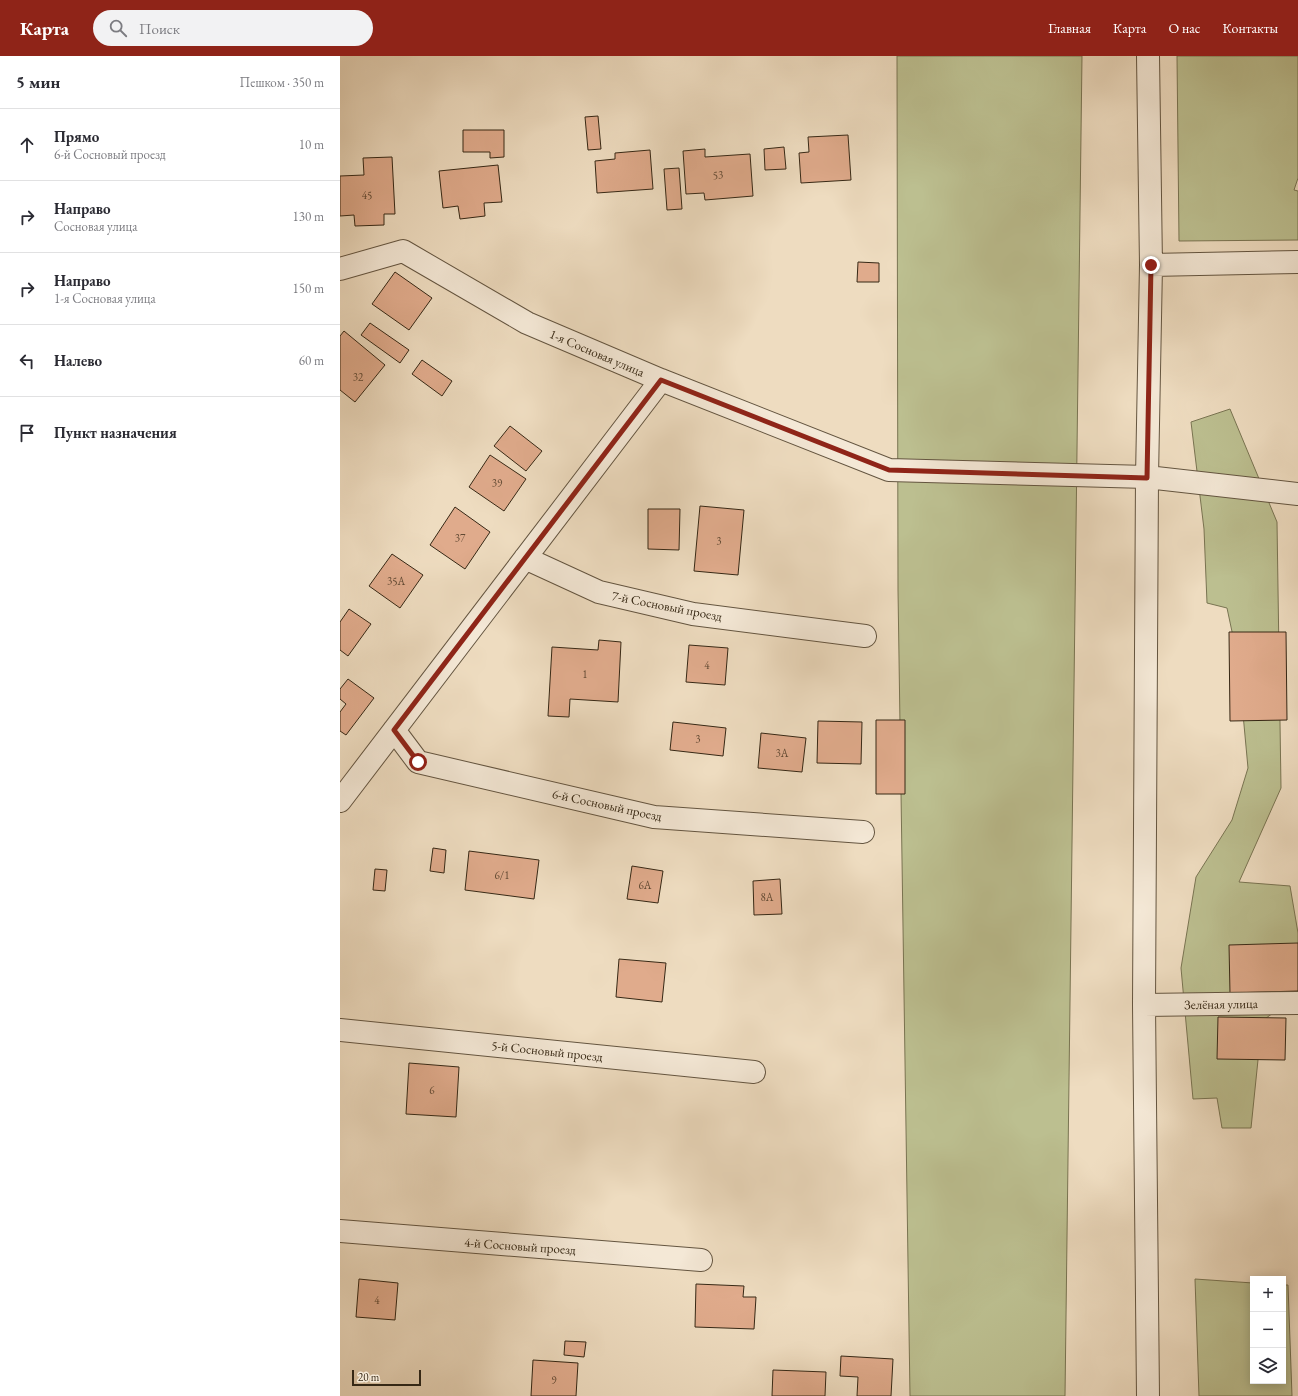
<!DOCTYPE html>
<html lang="ru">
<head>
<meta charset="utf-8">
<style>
	body { margin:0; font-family:"EB Garamond",serif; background:#f2f2f3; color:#2b2b33 }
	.controls { position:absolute; right:12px; bottom:12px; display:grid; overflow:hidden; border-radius:0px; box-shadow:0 2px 10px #0003 }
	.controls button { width:36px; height:36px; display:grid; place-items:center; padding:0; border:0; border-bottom:1px solid #e1e1e2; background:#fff; color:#2b2b33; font:20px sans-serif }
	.scale { position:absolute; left:12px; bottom:10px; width:69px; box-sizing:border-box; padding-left:4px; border:2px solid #362815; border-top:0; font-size:11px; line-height:14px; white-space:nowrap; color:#362815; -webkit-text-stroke:3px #f4e8d6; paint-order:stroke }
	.stop { position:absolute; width:12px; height:12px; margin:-9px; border:3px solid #8f2418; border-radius:50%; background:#fff }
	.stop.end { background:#8f2418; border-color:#fff; box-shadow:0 1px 4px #0008 }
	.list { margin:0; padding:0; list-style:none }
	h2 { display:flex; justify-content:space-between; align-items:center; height:52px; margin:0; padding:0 16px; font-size:17px }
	h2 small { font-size:13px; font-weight:400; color:#7c7c81 }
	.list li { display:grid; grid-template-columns:26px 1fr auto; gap:12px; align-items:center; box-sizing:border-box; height:72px; padding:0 16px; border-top:1px solid #e1e1e2 }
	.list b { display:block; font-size:15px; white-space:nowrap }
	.list p { margin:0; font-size:13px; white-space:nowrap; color:#7c7c81 }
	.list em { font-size:13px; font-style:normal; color:#7c7c81 }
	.icon { flex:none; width:22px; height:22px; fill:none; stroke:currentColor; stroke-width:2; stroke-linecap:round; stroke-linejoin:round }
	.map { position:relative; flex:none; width:958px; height:1340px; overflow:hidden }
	header { display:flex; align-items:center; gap:24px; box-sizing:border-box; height:56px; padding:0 20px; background:#8f2418; color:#fff }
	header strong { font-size:19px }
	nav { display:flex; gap:22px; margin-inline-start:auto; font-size:14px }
	.search { width:280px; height:36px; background:#f2f2f3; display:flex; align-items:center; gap:10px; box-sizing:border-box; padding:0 14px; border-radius:22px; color:#7c7c81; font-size:15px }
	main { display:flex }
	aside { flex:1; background:#fff }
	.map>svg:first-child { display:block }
	.green { fill:#bcbf90; stroke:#797452 }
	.building { fill:#e0ab8c; stroke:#362815 }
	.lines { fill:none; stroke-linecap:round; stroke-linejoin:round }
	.minor-casing { stroke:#645540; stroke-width:24 }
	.minor { stroke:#f4e8d6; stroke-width:22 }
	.route { stroke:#8f2418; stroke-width:5 }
	.labels { text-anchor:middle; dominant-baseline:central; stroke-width:3.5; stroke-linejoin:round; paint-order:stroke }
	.number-label { font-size:11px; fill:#604933 }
	.street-label { font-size:13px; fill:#362815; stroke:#f4e8d6 }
</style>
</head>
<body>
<header>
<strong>Карта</strong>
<div class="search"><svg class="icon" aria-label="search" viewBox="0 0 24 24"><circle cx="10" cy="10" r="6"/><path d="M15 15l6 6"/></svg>Поиск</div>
<nav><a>Главная</a><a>Карта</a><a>О нас</a><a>Контакты</a></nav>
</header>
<main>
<aside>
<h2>5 мин<small>Пешком · 350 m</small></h2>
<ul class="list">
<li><svg class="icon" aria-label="ahead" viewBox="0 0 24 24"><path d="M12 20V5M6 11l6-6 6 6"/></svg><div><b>Прямо</b><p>6-й Сосновый проезд</p></div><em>10 m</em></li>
<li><svg class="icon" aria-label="right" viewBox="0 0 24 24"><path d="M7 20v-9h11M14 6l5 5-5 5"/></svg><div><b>Направо</b><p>Сосновая улица</p></div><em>130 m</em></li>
<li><svg class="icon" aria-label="right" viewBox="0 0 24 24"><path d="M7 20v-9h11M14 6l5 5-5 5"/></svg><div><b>Направо</b><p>1-я Сосновая улица</p></div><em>150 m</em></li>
<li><svg class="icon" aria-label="left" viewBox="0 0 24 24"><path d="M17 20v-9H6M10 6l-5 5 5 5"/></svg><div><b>Налево</b></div><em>60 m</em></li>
<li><svg class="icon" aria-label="arrive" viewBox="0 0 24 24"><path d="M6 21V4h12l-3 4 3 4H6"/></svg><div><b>Пункт назначения</b></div></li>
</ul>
</aside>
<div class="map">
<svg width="958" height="1340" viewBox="0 0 958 1340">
	<rect width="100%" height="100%" fill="#eedcc0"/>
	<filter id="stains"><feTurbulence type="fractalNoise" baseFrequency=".005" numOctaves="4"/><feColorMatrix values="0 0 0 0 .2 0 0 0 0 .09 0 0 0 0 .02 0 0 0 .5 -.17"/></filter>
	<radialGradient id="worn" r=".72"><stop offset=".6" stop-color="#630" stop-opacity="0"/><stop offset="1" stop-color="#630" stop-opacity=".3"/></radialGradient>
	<path class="green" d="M557,0H742L725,1340H570L558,534Z
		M837,0H958V122L954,134L958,135V184L839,185Z
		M890,353L937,466L941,732L899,826L950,830L958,877V939L922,965L911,1072H882L877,1042L853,1043L841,912L856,821L892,764L908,712L898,604L887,552L867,547L864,473L851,366Z
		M855,1223L913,1227V1325H943V1229H948L952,1340H859Z"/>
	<path class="building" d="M258,60L261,93L248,94L245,61Z
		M123,74H164V101L150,102V96H123Z
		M508,79L511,124L461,127L459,97L469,96L468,81Z
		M444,91L446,113L425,114L424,93Z
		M365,93V101L410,98L413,140L365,144L364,137L346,138L343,95Z
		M310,94L313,133L257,137L255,105L275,103V97Z
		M52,101L55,158H44V169L15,170L14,159L0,160V120L24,119L23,102Z
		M158,109L162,146L144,147L145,160L120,163L118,150L103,152L99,115Z
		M339,112L342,153L327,154L324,113Z
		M518,206L539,207V226H517Z
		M55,216L92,242L69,274L32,248Z
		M30,267L69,294L60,307L21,279Z
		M4,275L45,309L15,346L0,334V280Z
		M82,304L112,325L102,340L72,318Z
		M170,370L202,395L186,415L154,390Z
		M150,399L186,423L164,455L129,431Z
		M360,450L404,454L398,519L354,515Z
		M115,451L150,476L125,513L90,489Z
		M308,453H340L339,494L308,493Z
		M52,498L83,519L60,552L29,530Z
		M9,553L31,568L8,600L0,594V566Z
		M889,576H946L947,664L890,665Z
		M259,584L281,586L278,646L230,643L229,661L208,660L212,591L258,594Z
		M349,589L388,592L385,629L346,626Z
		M8,623L34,642L6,679L0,675V656L6,648L0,643V633Z
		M536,664H565V738H536Z
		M478,665L522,666L521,708L477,707Z
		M333,666L386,672L383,700L330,694Z
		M421,677L466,682L462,716L418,712Z
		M93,792L106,794L104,817L90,815Z
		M129,795L199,804L194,843L125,834Z
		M292,810L323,815L318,847L287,843Z
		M35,813L47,814L45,835L33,834Z
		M440,823L442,858L414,859L413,825Z
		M958,887V935L890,937L889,889Z
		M279,903L326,907L322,946L276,941Z
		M878,961L946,962L945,1004L877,1003Z
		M69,1007L119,1011L116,1061L66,1058Z
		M19,1223L58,1227L55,1264L16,1261Z
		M356,1228L404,1230L403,1241H416L414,1273L355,1271Z
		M225,1285L246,1286L244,1301L224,1299Z
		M501,1300L553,1303L551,1340H517L518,1321L500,1320Z
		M193,1304L238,1307L236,1340H191Z
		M433,1314L486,1316L485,1340H432Z"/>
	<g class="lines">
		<defs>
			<path id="minor" d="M808,0L811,209L807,421L804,949L808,1340
				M811,209L958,206
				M0,213L63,195L187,267L321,324L549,414L807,421L958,438
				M185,502L259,536L353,558L525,580
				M54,674L78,706L314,761L523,776
				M0,745L321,324
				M804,949L958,947
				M0,974L414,1016
				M0,1175L361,1204"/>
		</defs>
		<use href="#minor" class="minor-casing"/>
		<use href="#minor" class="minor"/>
	</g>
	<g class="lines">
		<path class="route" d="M78,706L54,674L321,324L549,414L807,422L811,209"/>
	</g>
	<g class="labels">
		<g class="number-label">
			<text x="378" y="119">53</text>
			<text x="27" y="139">45</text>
			<text x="18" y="321">32</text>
			<text x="157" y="427">39</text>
			<text x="120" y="482">37</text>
			<text x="379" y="485">3</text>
			<text x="56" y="525">35А</text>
			<text x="367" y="609">4</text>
			<text x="245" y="618">1</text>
			<text x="358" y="683">3</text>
			<text x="442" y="697">3А</text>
			<text x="162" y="819">6/1</text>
			<text x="305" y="829">6А</text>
			<text x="427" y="841">8А</text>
			<text x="92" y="1034">6</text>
			<text x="37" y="1244">4</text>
			<text x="214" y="1324">9</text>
		</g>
		<g class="street-label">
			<text transform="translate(257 297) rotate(23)">1-я Сосновая улица</text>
			<text transform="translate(327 550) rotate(11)">7-й Сосновый проезд</text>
			<text transform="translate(267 749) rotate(12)">6-й Сосновый проезд</text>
			<text transform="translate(881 948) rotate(-1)">Зелёная улица</text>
			<text transform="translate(207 995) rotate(6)">5-й Сосновый проезд</text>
			<text transform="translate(180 1190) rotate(4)">4-й Сосновый проезд</text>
		</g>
	</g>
	<rect width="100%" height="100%" filter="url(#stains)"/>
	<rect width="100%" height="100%" fill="url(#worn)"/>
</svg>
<div class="controls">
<button>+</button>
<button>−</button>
<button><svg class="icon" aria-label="layers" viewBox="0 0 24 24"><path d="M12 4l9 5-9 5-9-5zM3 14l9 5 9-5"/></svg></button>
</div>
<div class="scale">20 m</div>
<div class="stop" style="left:78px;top:706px"></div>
<div class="stop end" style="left:811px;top:209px"></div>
</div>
</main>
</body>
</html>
